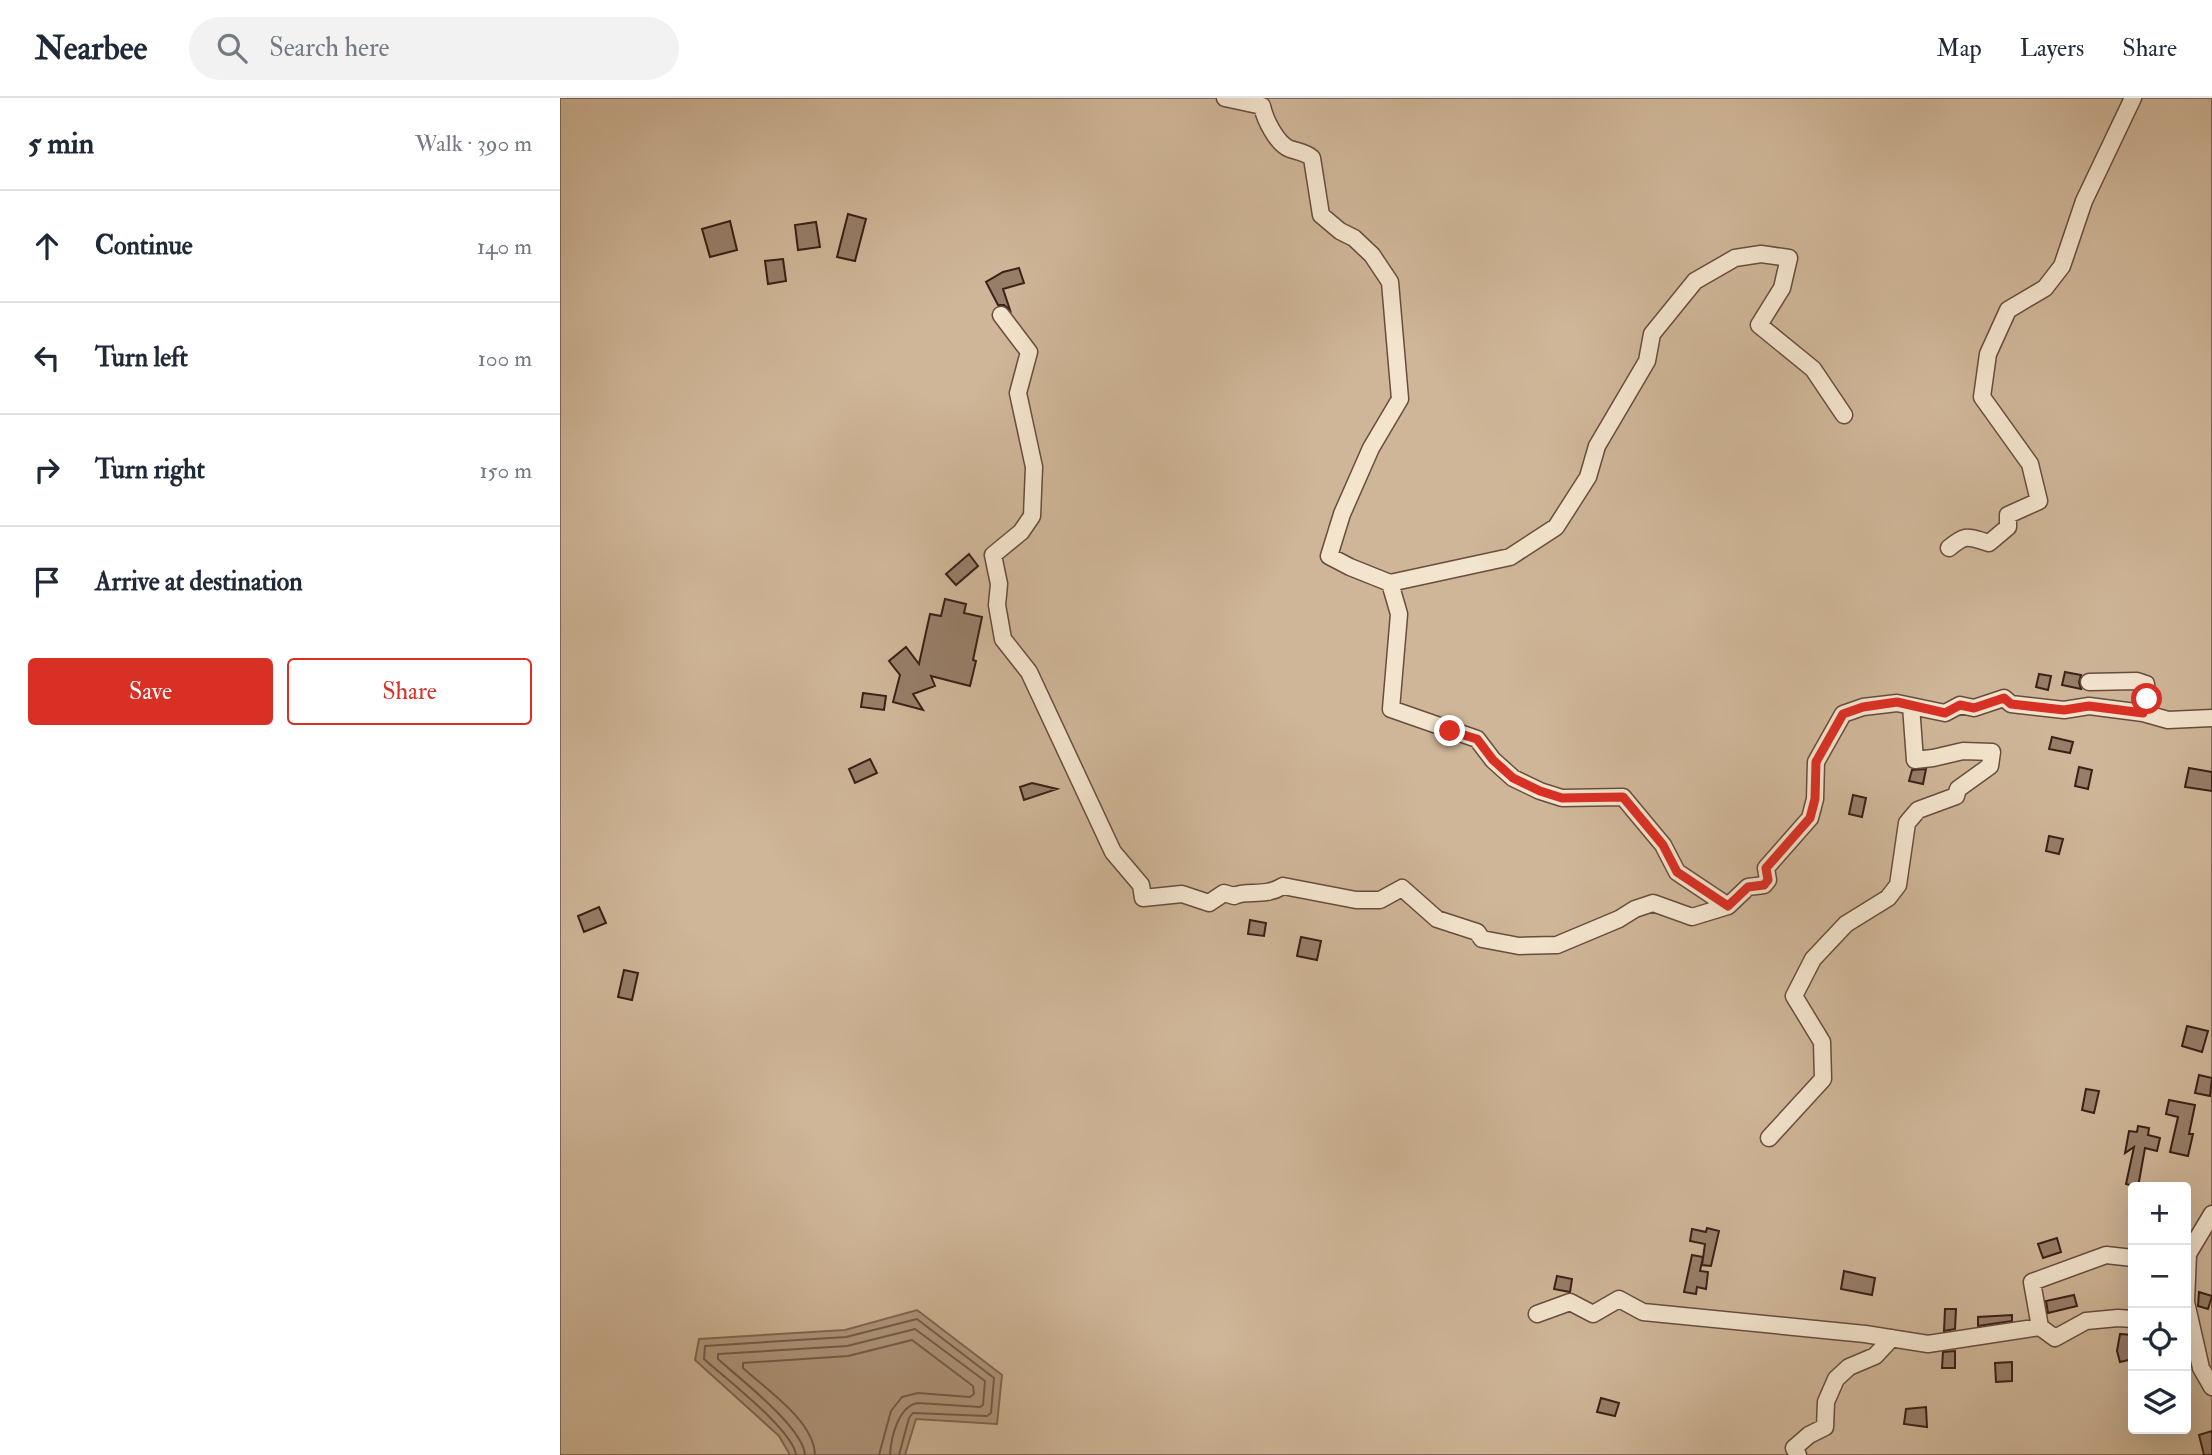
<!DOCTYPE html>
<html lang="en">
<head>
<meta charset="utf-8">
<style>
	body { margin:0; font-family:"IM FELL Double Pica",serif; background:#f2f2f3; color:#1f2937 }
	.controls { position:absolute; right:21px; bottom:21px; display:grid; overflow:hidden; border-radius:7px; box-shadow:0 7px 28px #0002 }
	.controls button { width:63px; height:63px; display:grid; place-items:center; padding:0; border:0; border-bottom:2px solid #e0e1e3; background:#fff; color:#1f2937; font:35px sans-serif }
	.stop { position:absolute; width:21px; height:21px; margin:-16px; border:5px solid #d93025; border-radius:50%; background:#fff }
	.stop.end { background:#d93025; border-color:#fff; box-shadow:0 2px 7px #0008 }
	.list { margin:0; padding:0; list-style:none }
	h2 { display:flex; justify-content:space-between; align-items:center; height:91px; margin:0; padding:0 28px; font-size:30px }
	h2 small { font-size:23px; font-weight:400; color:#747a83 }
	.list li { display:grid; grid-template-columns:46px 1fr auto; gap:21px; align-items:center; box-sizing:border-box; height:112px; padding:0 28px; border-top:2px solid #e0e1e3 }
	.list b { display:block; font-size:26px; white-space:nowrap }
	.list em { font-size:23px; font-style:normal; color:#747a83 }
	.actions { display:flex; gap:14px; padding:21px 28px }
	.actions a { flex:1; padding:16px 0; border:2px solid #d93025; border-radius:7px; text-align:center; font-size:24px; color:#d93025 }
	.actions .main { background:#d93025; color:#fff }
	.icon { flex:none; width:38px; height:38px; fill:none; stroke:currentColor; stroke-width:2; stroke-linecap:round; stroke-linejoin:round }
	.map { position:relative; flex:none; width:1652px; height:1357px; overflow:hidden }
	header { display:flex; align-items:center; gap:42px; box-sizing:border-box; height:98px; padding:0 35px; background:#fff; border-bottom:2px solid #e0e1e3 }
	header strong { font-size:33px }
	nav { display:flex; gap:38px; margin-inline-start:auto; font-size:24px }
	.search { width:490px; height:63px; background:#f2f2f3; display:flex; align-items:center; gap:18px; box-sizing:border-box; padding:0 24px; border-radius:38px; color:#747a83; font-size:26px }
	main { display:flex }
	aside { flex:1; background:#fff }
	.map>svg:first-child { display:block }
	.green { fill:#cfb698; stroke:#846b58; stroke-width:2; fill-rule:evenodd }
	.water { fill:#b0977d; stroke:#816754; stroke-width:2 }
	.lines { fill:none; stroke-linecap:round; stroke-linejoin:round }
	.shore { stroke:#755c4a; stroke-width:2 }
	.building { fill:#977e68; stroke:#3a2017; stroke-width:2 }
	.minor-casing { stroke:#674d3e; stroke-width:19 }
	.minor { stroke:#f3e4cd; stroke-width:16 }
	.route { stroke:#d93025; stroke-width:9 }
</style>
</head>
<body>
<header>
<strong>Nearbee</strong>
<div class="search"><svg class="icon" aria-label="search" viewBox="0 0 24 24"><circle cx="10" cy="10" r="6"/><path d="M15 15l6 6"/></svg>Search here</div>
<nav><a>Map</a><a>Layers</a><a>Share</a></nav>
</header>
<main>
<aside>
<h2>5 min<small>Walk · 390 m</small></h2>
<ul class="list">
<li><svg class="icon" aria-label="ahead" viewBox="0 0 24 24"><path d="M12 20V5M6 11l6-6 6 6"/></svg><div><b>Continue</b></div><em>140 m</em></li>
<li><svg class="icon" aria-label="left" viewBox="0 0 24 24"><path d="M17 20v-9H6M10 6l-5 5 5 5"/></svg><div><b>Turn left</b></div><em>100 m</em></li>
<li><svg class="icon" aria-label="right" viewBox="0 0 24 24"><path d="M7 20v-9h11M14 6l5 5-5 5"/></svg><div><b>Turn right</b></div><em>150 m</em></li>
<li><svg class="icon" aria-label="arrive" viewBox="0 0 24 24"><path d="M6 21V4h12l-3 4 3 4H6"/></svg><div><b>Arrive at destination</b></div></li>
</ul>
<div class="actions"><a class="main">Save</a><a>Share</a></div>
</aside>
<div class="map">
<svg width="1652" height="1357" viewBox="0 0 1652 1357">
	<rect width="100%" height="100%" fill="#edd5b2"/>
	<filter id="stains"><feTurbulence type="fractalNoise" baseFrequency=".00286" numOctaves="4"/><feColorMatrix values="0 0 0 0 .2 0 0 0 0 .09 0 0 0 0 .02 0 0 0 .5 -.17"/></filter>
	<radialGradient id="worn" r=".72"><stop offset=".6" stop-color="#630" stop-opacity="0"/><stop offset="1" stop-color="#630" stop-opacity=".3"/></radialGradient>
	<path class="green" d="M0,0H1652V1357H0ZM1573,1089H1626V1331H1573Z"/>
	<path class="water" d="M357,1212L442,1277L437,1326L356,1321L345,1357H230L219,1338L135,1262L139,1241L285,1232Z"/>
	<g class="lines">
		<path class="shore" d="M236,1357C233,1332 165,1280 144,1261L145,1248L286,1239L357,1221L434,1280L431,1315L427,1318L353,1315L349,1320L339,1357
			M245,1357C243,1329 180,1281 158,1261V1256L287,1248L355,1231L425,1283L423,1307L420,1309L358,1305C338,1308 331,1340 330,1357
			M255,1357C254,1323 207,1292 183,1270V1265L288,1258L352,1242L413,1288L414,1296L410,1299L358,1295L342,1299L331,1313L319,1357"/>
	</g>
	<path class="building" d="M288,116L306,121L295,163L277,159Z
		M170,123L177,152L150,159L142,131Z
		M256,124L260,149L238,152L235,127Z
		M223,161L226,183L208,186L205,163Z
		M459,170L464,185L443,191L450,212L444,207H438L426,184L443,174Z
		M409,456L418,468L396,487L386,476Z
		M385,501L406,506L404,515L422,519L413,562L416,563L410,588L371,578L375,588L353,596L363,612L333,604L340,577L329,563L346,549L359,566L370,516L381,518Z
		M1505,574L1521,577L1519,584L1521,591L1502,587Z
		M1479,576L1491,578L1488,592L1476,589Z
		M303,595L326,598L324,612L301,609Z
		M1492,639L1513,644L1510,655L1489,651Z
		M310,661L317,675L295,685L289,671Z
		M1519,669L1532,672L1528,691L1515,688Z
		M1629,670L1652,674V693L1625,689Z
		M1366,671L1363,686L1349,683L1352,672Z
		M472,685L497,691L464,702L460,689Z
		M1293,697L1306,700L1302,719L1289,716Z
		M1489,738L1503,741L1499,756L1486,753Z
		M39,809L46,825L24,834L18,818Z
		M690,822L706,825L704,838L688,836Z
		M741,839L761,843L757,862L737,858Z
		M64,872L78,875L72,902L58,899Z
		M1627,928L1648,933L1642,954L1622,948Z
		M1639,977L1652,980L1650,998L1635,995Z
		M1526,991L1539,993L1534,1015L1522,1012Z
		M1609,1002L1635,1007L1629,1036H1633L1628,1058L1610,1054L1618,1019L1606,1016Z
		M1578,1028L1589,1030L1588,1037L1600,1040L1597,1053L1585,1050L1578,1089L1566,1086L1574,1049L1565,1055L1569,1033L1577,1034Z
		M1147,1130L1159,1133L1151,1168L1142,1167L1145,1146L1130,1143L1132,1131L1146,1134Z
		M1497,1140L1501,1154L1483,1160L1478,1146Z
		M1132,1157L1143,1159L1140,1173L1148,1174L1146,1191L1137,1189L1136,1196L1124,1194Z
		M1284,1173L1315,1180L1312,1197L1281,1191Z
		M997,1178L1012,1181L1010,1194L994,1191Z
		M1639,1194L1652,1198L1648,1211L1638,1208Z
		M1514,1197L1517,1208L1488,1215L1486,1203Z
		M1385,1211H1396L1395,1231L1384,1233Z
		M1452,1217V1223L1418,1228V1219Z
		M1560,1236L1573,1237V1261L1560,1264L1557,1253Z
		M1395,1253V1270H1382L1383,1254Z
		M1452,1264V1283L1436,1284L1435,1265Z
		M1041,1300L1059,1305L1055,1318L1037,1314Z
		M1366,1309L1367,1329L1344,1326L1346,1311Z
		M1652,1333V1357H1644L1639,1337Z"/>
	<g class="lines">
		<defs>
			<path id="minor" d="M665,0L702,8C705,22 717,46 730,51C739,54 745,54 752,60L761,117L780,133L794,140L812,157L830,184L840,301L811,350L782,416L769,458L790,469L830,485L839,516L831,611L917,641L933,662L953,680L980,693L1002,700L1063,699L1103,747L1117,774L1168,808L1188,789L1204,787L1208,782L1206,770L1250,720L1255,701L1256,664L1283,616L1303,609L1337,605L1385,615L1400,607L1414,610L1444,600L1451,606L1504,612L1529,608L1583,615L1608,622L1652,620
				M441,217L469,254L458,295L474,369L472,418L461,434L433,457L439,486L437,507L443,541L469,574L553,754L581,787L583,800L622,796L649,805L664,795L674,798C688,791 703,800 723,788L796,802H820L842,790L877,821L917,834L922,841L959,848L997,847L1059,821L1075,811L1093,805L1132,819L1168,808
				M1389,450C1407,435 1408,439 1429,445L1448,429V417L1479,403L1470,366L1422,299L1428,256L1448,212L1485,190L1502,168L1524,103L1573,0
				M830,485L950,459L996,429L1028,379L1037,348L1087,263L1092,236L1135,183L1175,160L1201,156L1229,160L1222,190L1199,227L1253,271L1284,317
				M1529,584L1577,583L1586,586L1587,601L1583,615
				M1209,1040L1263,981L1262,944L1234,898L1253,861L1286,826L1328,800L1338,787L1347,725L1358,712L1396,698L1398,691L1430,668L1432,654L1403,653L1373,660L1355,662L1351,608
				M1628,1156L1626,1204L1641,1270L1652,1289
				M1626,1157L1628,1156L1652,1116
				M977,1216L1010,1204L1033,1216L1059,1201L1083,1214L1305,1236L1368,1246L1480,1229L1472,1184L1546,1157L1573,1160
				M1480,1229L1495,1240L1526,1223L1558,1220L1573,1221
				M1238,1357L1234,1350L1249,1337L1265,1329L1266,1304L1276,1281L1289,1269L1315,1258L1332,1240"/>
		</defs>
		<use href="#minor" class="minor-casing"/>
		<use href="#minor" class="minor"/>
	</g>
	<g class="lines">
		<path class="route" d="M890,633L917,641L933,662L953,680L980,693L1002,700L1063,699L1103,747L1117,774L1168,808L1188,789L1204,787L1208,782L1206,770L1250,720L1255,701L1256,664L1283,616L1303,609L1337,604L1385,615L1400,607L1414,610L1444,600L1451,606L1504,612L1529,608L1583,615L1587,601"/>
	</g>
	<rect width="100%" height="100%" filter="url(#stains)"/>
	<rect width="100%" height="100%" fill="url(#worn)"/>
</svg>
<div class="controls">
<button>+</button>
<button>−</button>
<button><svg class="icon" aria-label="locate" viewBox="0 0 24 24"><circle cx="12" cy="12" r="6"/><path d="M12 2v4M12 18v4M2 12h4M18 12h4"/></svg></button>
<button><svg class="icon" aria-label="layers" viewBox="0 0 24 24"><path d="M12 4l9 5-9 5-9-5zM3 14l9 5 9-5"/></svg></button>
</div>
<div class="stop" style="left:1587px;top:601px"></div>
<div class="stop end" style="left:890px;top:633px"></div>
</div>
</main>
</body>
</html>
